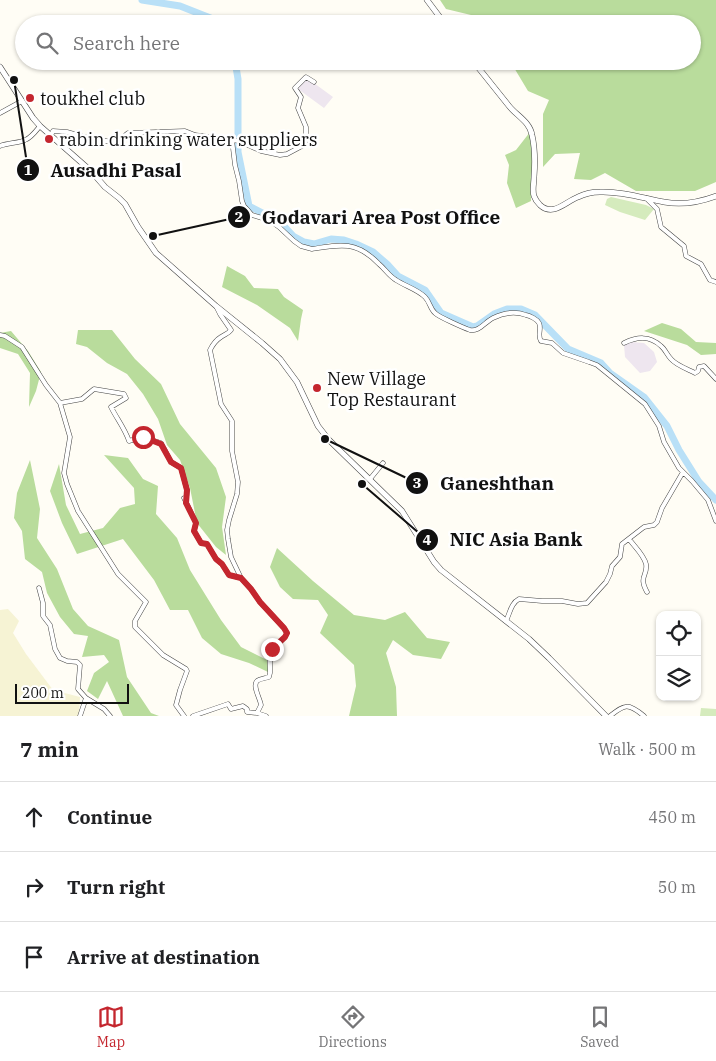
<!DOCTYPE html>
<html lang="en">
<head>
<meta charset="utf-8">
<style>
	body { margin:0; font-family:"IBM Plex Serif",serif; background:#f2f2f2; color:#202124 }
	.controls { position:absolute; right:15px; bottom:15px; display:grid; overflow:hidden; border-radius:10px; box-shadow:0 1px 4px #0004 }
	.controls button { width:45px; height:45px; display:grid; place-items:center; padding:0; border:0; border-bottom:1px solid #e0e0e0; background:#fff; color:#202124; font:25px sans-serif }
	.scale { position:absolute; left:15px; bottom:12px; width:114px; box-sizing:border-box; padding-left:5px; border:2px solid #111; border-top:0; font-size:14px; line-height:18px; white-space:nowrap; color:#111; -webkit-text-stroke:4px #fff; paint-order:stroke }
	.stop { position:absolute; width:15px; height:15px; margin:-11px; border:4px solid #c4262e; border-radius:50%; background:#fff }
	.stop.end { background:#c4262e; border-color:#fff; box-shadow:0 1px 5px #0008 }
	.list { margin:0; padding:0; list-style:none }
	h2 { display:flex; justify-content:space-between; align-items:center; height:65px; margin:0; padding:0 20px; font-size:21px }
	h2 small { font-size:16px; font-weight:400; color:#757577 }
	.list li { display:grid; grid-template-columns:32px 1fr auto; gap:15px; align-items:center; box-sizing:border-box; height:70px; padding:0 20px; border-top:1px solid #e0e0e0 }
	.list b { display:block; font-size:19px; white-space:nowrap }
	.list em { font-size:16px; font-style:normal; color:#757577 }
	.icon { flex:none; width:28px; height:28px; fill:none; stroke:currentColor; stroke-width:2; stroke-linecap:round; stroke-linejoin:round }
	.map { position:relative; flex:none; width:716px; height:716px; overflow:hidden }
	.search { position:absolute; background:#fff; box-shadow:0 1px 4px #0004; left:15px; right:15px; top:15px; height:55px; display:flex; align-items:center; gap:12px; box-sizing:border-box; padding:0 18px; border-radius:28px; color:#757577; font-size:19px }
	.sheet { height:275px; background:#fff }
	nav { display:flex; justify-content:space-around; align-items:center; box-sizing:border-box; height:70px; border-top:1px solid #e0e0e0; background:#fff; font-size:14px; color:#757577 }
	nav a { display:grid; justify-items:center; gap:2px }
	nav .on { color:#c4262e }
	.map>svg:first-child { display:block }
	.industrial { fill:#eee6ef }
	.farmland { fill:#f6f3d4 }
	.green { fill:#d5ebbd }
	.forest { fill:#b9dc9c }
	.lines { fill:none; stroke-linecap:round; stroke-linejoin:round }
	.river { stroke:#b9e0f7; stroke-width:7 }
	.minor-casing { stroke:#444; stroke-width:5 }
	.tertiary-casing { stroke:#444; stroke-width:6 }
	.minor { stroke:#fff; stroke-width:4 }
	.tertiary { stroke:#fff; stroke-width:5 }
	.route { stroke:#c4262e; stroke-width:6 }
	.poi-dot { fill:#c4262e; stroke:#fff; stroke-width:2 }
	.labels { text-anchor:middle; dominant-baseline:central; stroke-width:5; stroke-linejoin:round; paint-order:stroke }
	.poi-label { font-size:18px; fill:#111; stroke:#fff; text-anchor:start }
	.leader { fill:none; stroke:#111; stroke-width:2 }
	.callout-dot { fill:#111; stroke:#fff; stroke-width:2 }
	.mark-label { font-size:15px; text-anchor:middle; font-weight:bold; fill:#fff }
	.callout-label { font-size:19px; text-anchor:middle; font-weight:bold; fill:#111; stroke:#fff; stroke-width:5; stroke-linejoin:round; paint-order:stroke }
</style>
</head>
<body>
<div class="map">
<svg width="716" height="716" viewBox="0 0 716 716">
	<rect width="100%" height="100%" fill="#fffdf5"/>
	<path class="industrial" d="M307,78L333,97L324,108L298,89Z
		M631,342L644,343L654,352L657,362L650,371L640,373L625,357L624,345Z"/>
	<path class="farmland" d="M8,609L19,621L13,633L26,654L53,690L80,697L79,716H0V610Z"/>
	<path class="green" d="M611,197L646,205L654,209L645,220L620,212L605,205L607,199Z
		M701,708L716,709V716H700Z"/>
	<path class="forest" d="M440,0H716V182L695,191H636L605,173L591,180L574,179L580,153L555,154L543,167V114L549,100L528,91L510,61H692V24H476L471,15L446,9Z
		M530,132L534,163L531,185V201L516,208L507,183L509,165L505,155L516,150Z
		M227,266L245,276L254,288L278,289L284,297L303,310L301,319L298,341L290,328L257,305L222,287Z
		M662,323L681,329L696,342L716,343V354L701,355L687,345L644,331Z
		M78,330H112L135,359L161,384L180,424L216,468L226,497L222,527L226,555L216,547L197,523L190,488L180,460L167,445L158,419L143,394L127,374L107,363L87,347L76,344Z
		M11,331L28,351L41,372L36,391L29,407L30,373L18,354L0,348V333Z
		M104,455L128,458L143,479L158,486L156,514L177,538L190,570L221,620L241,647L267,660L268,672L249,663L221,654L202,638L188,610H170L154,580L123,539L77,554L62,523L50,491L59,464L66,505L80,534L103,528L120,508L135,504L134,488Z
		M30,460L40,509L37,538L57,569L73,609L88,626L119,640L127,677L151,713L159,716H123L107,681L98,699L87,691L94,673L109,662L104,655L82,657L88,636L74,634L60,617L47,593L42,572L25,559L22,531L14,518L17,493Z
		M277,548L313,581L354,615L385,620L405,612L427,638L450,642L441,659L413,655L393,640L386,653L396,687L397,716H349L356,686L354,665L320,633L328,615L318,600L293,599L280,587L270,567Z"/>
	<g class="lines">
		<path class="river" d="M142,0L180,6L218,21L219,24
			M235,61L238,79V152L249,206L280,222L293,236L304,242L314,244L331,239L344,240L356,244L373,252L388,265L398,276L425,290L441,313L473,327L477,326L494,314L507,309H521L535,315L568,349L601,363L610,373L644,397L667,426L679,450L699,482L716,500"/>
		<defs>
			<path id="minor" d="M0,113L22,101
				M51,135L53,131L67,132L95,140L117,142L128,133L185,131L195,135L239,141L261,151L280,155L287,154L302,146L306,141V127L298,108L301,97L295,88L306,77L314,82
				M232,140L235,165L239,181L242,201L244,206L252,215L269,220L279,227L294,241L301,246L312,249C341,244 357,241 379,264C385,269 389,276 396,280C405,286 417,289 425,297C430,302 430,309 435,313C439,317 464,328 470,330C479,332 485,322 493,318C503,313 515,311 526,315C530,316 537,319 539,323C542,329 537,335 541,341L552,343L563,353L589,362L597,365L645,404L659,426L664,442L679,468L683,472
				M0,146C7,143 19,143 25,140C31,138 36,131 40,126
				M646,198L657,209L661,227L684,246L686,256L701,264L710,280L716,282
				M217,308L220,314L231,330C228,334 225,334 221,337C216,340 213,344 210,350L221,404L232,421V451L238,482L237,494L229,520L227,530L228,539L231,557L241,578L251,589L260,602L284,628L287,633L285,637L270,652V673L269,677C266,678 259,679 257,681C252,686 260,698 261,705L257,713L266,716
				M0,335L5,336L22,347L46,385L60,403L70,437L64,473L67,484L78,511L118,574L146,602L135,621V627L163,655L186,669L187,671L180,690L176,705L184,716
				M624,343C637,337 649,335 661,346C665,349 667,355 671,359C676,365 687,369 695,373L698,371L699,367L704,366L716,379
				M60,403L82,399L94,389L124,394L126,398L111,407C117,419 125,429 129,441L143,437L161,443L171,462L181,468L187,490L186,503
				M370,479L383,463
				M184,498L196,523L194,531L201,543L207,544L216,559L222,564L229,575L241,578
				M629,539C634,546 644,555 646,564C648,576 638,576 647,592
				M39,588L43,603V616L50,625L55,649L60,658L67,661L77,662L80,665L78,689L86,698L104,709L110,716
				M506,621C510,613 511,603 519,599L542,601H562L578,604L587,603L606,582L610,574L612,566L620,557L622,544L644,527L654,525L657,522L662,508L683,472L692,481L708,500L716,521
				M80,716L86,698
				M193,716L228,704L231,709L243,706L247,709V712L257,713
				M610,716C625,704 628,703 644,716"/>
			<path id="tertiary" d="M427,0L445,24
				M473,61C485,76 497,91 509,106C517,116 530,122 532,135C535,148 535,164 534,177C534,183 532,190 534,196C535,199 538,203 540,205C553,217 565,202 578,197C584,194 592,192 600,192C621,191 643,198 664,202C681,205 700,202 716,196
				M0,67L33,118L40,126L91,171L105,187L119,198L125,204L138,227L156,253L216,306L262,343L280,359L297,382L318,426L329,440L402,511L434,562L441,570L529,639L549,658L606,716"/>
		</defs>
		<use href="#minor" class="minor-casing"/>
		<use href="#tertiary" class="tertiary-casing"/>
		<use href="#minor" class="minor"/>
		<use href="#tertiary" class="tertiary"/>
	</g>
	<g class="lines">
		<path class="route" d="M143,437L161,444L171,462L181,468L187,490L186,503L196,523L194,531L201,543L207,544L216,559L222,564L229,575L241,578L251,589L260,602L284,628L287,633L285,637L272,649"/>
	</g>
	<g class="poi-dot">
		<circle cx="30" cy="98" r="5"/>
		<circle cx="49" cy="139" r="5"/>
		<circle cx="317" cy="388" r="5"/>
	</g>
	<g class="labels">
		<g class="poi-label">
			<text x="40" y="98">toukhel club</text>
			<text x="59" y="139">rabin drinking water suppliers</text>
			<text x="327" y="378">New Village<tspan x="327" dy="21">Top Restaurant</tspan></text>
		</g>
	</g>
	<path class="leader" d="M14 80L28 170M153 236L239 217M325 439L417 483M362 484L427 540"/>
	<g class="callout-dot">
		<circle cx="14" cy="80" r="5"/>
		<circle cx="153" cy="236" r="5"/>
		<circle cx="325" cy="439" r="5"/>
		<circle cx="362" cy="484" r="5"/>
		<circle cx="28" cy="170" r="12"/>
		<circle cx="239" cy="217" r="12"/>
		<circle cx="417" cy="483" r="12"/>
		<circle cx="427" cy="540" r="12"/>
	</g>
	<g class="mark-label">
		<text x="28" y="175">1</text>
		<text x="239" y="222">2</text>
		<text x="417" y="488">3</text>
		<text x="427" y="545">4</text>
	</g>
	<g class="callout-label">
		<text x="116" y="177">Ausadhi Pasal</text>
		<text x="381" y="224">Godavari Area Post Office</text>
		<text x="497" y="490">Ganeshthan</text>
		<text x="516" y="546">NIC Asia Bank</text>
	</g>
</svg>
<div class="controls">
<button><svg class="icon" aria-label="locate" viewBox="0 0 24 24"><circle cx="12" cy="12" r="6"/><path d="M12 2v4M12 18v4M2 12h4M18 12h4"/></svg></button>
<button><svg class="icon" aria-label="layers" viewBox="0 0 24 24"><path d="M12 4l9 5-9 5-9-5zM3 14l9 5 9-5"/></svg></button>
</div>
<div class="scale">200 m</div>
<div class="stop" style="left:143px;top:437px"></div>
<div class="stop end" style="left:272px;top:649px"></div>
<div class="search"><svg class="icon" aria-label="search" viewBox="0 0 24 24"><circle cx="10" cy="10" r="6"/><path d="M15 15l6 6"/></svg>Search here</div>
</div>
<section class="sheet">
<h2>7 min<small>Walk · 500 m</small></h2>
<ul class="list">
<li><svg class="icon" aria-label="ahead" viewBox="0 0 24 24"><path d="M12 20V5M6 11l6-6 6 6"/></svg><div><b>Continue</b></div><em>450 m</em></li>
<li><svg class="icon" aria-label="right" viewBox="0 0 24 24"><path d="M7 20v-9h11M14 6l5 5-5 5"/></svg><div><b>Turn right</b></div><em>50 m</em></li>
<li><svg class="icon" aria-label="arrive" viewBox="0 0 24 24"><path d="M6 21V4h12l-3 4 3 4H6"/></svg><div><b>Arrive at destination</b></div></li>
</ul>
</section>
<nav>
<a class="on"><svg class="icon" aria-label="map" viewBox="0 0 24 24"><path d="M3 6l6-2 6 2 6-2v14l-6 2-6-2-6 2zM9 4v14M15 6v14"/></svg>Map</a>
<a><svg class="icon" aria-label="directions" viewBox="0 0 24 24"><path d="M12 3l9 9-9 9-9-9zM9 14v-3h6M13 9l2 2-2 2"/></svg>Directions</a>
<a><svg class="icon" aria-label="saved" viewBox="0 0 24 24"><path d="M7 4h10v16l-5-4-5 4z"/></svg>Saved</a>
</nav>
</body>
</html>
